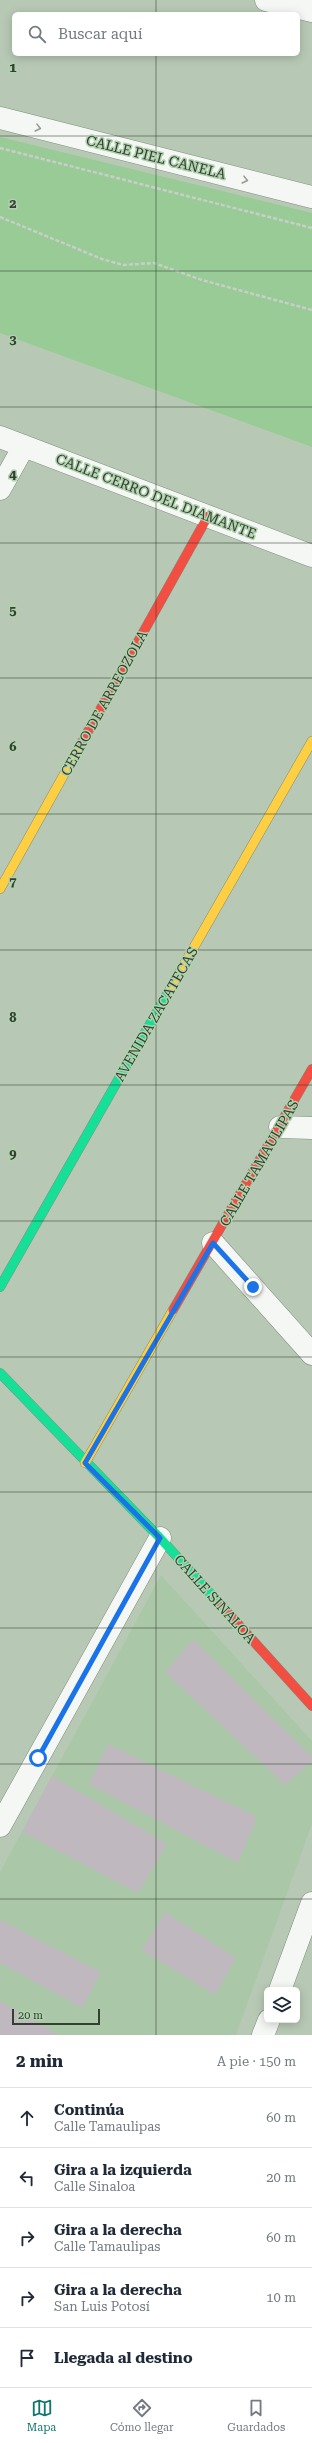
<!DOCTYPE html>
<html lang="es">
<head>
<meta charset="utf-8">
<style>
	body { margin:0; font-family:"Roboto Serif",serif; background:#f2f2f3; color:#1f2937 }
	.controls { position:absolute; right:12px; bottom:12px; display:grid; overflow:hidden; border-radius:6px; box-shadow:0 2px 10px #0003 }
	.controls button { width:36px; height:36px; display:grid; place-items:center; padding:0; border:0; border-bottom:1px solid #e0e1e3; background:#fff; color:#1f2937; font:20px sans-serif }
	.scale { position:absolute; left:12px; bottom:10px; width:88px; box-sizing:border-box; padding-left:4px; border:2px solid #334032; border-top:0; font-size:11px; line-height:14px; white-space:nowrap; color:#334032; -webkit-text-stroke:3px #b0d1ad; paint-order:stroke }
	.stop { position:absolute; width:12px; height:12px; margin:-9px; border:3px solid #1a73e8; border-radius:50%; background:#fff }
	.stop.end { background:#1a73e8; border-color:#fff; box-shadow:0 1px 4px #0008 }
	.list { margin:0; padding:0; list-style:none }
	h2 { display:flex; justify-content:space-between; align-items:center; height:52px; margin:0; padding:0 16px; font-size:17px }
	h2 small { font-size:13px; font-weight:400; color:#747a83 }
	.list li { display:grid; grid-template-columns:26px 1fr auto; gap:12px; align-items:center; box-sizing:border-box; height:60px; padding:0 16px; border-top:1px solid #e0e1e3 }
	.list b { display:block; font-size:15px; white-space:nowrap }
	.list p { margin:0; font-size:13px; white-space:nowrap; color:#747a83 }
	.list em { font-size:13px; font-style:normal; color:#747a83 }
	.icon { flex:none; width:22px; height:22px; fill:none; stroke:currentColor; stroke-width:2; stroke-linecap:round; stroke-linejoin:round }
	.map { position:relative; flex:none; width:312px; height:2035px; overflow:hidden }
	.search { position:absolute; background:#fff; box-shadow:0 2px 10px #0003; left:12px; right:12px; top:12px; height:44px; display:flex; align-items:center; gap:10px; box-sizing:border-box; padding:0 14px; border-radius:6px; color:#747a83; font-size:15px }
	.sheet { height:352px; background:#fff }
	nav { display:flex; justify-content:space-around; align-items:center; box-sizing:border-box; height:56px; border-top:1px solid #e0e1e3; background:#fff; font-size:11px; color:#747a83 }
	nav a { display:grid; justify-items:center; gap:2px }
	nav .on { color:#0f766e }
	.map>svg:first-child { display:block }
	.built { fill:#aac8a8 }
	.green { fill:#98cb95 }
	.building { fill:#bfb8bf }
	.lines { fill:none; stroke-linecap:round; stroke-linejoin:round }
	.street-casing { stroke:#818f7f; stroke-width:23 }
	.fast-casing { stroke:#818f7f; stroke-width:10 }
	.slow-casing { stroke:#818f7f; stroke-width:10 }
	.jam-casing { stroke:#818f7f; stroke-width:10 }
	.path { stroke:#c9cec9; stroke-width:2.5; stroke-dasharray:4 2; stroke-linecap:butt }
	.street { stroke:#f4f7f4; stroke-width:22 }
	.fast { stroke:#16e098; stroke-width:9 }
	.slow { stroke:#ffcf43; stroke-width:9 }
	.jam { stroke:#f24e42; stroke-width:9 }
	.oneway { stroke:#949c93 }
	.route { stroke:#1a73e8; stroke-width:5 }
	.grid { fill:none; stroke:#334032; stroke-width:1; stroke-opacity:0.55 }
	.labels { text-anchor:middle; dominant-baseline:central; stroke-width:3; stroke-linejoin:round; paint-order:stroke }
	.street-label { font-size:14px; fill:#334032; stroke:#b0d1ad }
	.grid-label { font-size:13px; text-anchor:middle; font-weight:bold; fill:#334032; stroke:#b0d1ad; stroke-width:3; stroke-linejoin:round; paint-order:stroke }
</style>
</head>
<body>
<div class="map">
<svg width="312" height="2035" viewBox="0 0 312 2035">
	<rect width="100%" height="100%" fill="#b7c9b5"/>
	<path class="built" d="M161,1575L312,1741V1824L236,2035H0V1872Z"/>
	<path class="green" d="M0,137L312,213V447L0,333Z"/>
	<path class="building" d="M193,1639L312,1757V1761L285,1785L165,1672Z
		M108,1744L257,1817L238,1863L89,1784Z
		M52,1776L167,1844L138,1893L22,1832Z
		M165,1912L236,1958L215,1995L142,1950Z
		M0,1920L101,1972L82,2008L0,1963Z
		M0,2001L59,2035H0Z"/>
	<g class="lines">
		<defs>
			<path id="street" d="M266,0L312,11
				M0,118L312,197
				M0,437L312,556
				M0,489L24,446
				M280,1127L312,1128
				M213,1243L312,1354
				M0,1826L160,1538
				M280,1990L312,1903
				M263,2035L269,2020"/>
			<path id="fast" d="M0,1287L170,989
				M0,1373L160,1538L220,1604"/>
			<path id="slow" d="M0,889L81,744
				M170,989L312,741
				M85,1463L173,1310"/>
			<path id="jam" d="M81,744L208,516
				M173,1310L312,1069
				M220,1604L312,1706"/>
		</defs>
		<use href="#street" class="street-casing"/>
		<use href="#fast" class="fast-casing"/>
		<use href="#slow" class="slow-casing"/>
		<use href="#jam" class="jam-casing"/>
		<path class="path" d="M0,148L312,228
			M0,217L102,259L123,265L154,263L202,280L312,310"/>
		<use href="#street" class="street"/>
		<use href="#fast" class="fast"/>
		<use href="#slow" class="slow"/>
		<use href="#jam" class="jam"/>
	</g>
	<defs><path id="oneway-chevron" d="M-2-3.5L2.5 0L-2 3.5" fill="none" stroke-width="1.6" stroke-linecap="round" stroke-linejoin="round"/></defs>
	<g class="oneway">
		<use href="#oneway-chevron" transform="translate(38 128) rotate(14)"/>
		<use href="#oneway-chevron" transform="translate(245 180) rotate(14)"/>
	</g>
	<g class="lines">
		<path class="route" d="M38,1758L160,1538L85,1463L213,1243L253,1287"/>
	</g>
	<path class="grid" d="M156,0V14M156,54V2035M0,136H312M0,271H312M0,407H312M0,543H312M0,678H312M0,814H312M0,950H312M0,1085H312M0,1221H312M0,1357H312M0,1492H312M0,1628H312M0,1764H312M0,1899H312"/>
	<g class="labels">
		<g class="street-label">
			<text transform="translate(156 157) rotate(14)">CALLE PIEL CANELA</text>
			<text transform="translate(156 496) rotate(21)">CALLE CERRO DEL DIAMANTE</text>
			<text transform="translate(104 703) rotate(-61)">CERRO DE ARREOZOLA</text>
			<text transform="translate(156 1014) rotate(-60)">AVENIDA ZACATECAS</text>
			<text transform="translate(259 1163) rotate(-60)">CALLE TAMAULIPAS</text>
			<text transform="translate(215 1599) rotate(48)">CALLE SINALOA</text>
		</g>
	</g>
	<g class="grid-label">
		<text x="13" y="72">1</text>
		<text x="13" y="208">2</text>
		<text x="13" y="344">3</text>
		<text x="13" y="479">4</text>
		<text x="13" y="615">5</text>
		<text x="13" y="751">6</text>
		<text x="13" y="886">7</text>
		<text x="13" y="1022">8</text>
		<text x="13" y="1158">9</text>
	</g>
</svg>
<div class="controls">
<button><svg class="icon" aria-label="layers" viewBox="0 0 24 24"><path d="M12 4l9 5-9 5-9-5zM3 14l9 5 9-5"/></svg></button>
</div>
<div class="scale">20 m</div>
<div class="stop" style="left:38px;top:1758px"></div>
<div class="stop end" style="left:253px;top:1287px"></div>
<div class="search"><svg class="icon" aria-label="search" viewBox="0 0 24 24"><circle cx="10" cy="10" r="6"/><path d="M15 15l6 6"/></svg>Buscar aquí</div>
</div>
<section class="sheet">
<h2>2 min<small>A pie · 150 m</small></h2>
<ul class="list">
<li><svg class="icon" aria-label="ahead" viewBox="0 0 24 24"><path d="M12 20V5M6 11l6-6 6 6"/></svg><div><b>Continúa</b><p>Calle Tamaulipas</p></div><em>60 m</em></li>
<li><svg class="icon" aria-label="left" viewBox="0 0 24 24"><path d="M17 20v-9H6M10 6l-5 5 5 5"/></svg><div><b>Gira a la izquierda</b><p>Calle Sinaloa</p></div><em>20 m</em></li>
<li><svg class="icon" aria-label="right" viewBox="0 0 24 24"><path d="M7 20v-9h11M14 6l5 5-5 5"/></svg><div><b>Gira a la derecha</b><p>Calle Tamaulipas</p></div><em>60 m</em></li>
<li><svg class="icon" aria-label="right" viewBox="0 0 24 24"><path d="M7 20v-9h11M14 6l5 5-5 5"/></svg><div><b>Gira a la derecha</b><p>San Luis Potosí</p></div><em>10 m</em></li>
<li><svg class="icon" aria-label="arrive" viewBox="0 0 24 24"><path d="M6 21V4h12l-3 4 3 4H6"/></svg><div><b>Llegada al destino</b></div></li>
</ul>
</section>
<nav>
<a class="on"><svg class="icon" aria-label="map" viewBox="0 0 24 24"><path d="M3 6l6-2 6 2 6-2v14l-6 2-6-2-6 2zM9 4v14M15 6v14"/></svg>Mapa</a>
<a><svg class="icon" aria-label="directions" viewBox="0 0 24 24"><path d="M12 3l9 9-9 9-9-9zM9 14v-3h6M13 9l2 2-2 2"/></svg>Cómo llegar</a>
<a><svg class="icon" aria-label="saved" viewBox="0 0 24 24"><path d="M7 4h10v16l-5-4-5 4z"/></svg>Guardados</a>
</nav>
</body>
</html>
